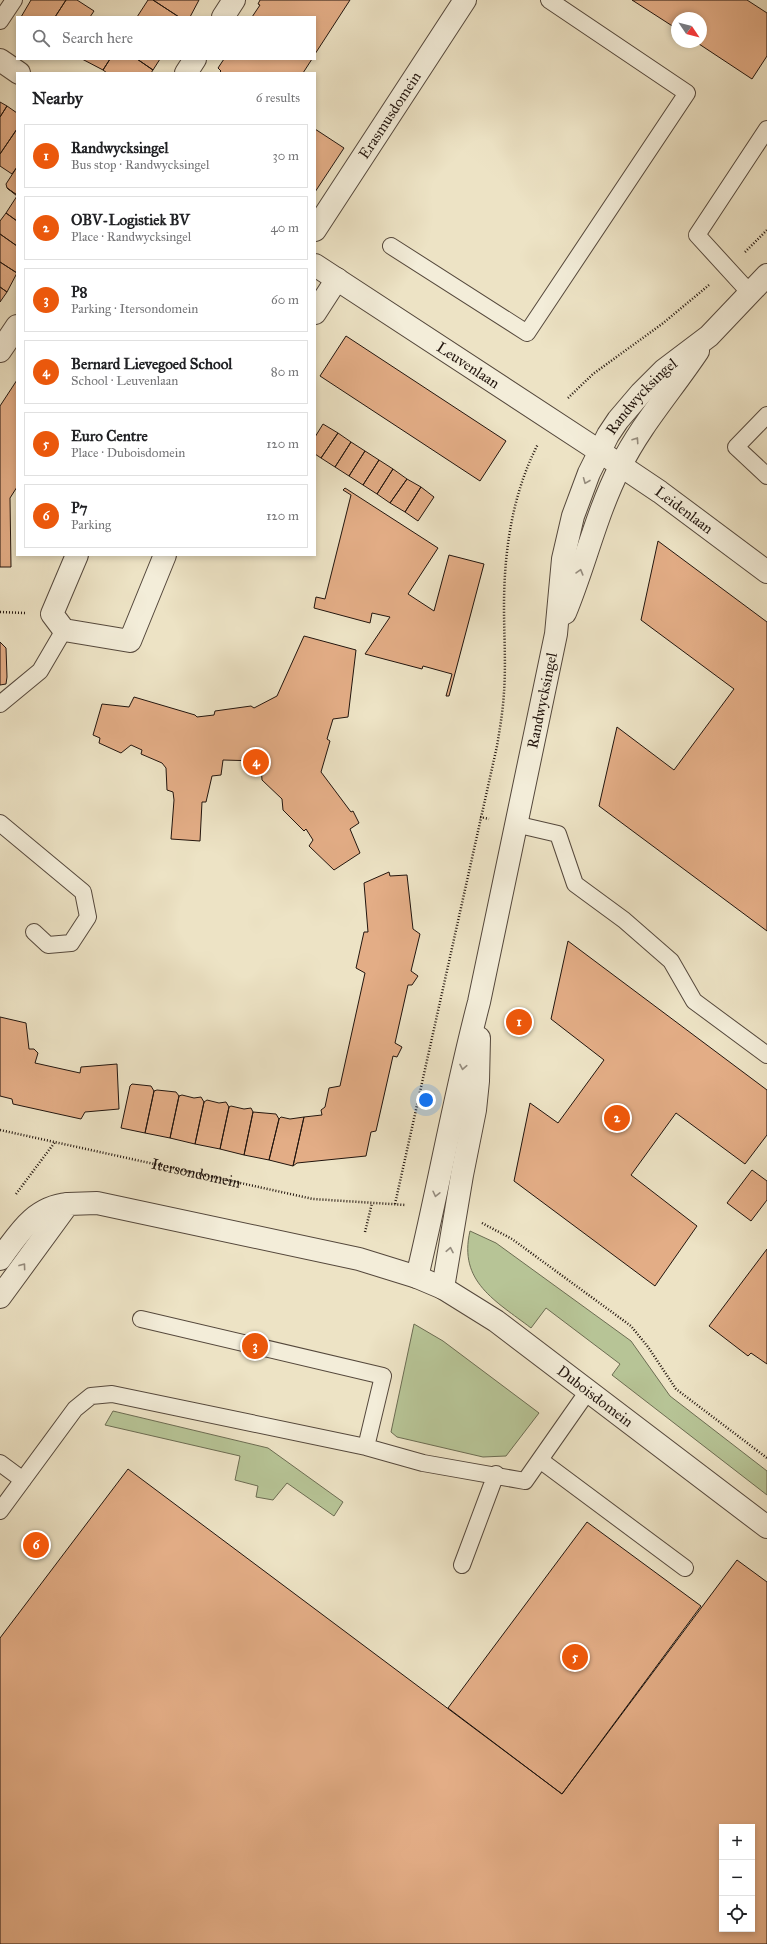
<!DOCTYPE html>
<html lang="en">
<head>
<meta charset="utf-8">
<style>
	body { margin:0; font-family:"IM FELL Great Primer",serif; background:#f2f2f2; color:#202124 }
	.controls { position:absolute; right:12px; bottom:12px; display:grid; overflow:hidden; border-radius:0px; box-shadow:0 2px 6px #0003 }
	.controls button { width:36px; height:36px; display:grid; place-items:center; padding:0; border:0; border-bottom:1px solid #e0e0e0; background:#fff; color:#202124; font:20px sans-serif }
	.compass { position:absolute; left:671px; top:12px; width:36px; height:36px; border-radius:50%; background:#fff; box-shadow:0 2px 6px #0003; rotate:125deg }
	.you { position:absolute; left:426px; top:1100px; width:14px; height:14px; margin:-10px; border:3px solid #fff; border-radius:50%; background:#1a73e8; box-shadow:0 0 0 6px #1a73e833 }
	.badge { display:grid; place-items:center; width:26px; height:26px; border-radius:50%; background:#ea580c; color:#fff; font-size:13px; font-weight:700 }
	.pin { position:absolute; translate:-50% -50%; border:2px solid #fff; box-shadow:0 1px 4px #0006 }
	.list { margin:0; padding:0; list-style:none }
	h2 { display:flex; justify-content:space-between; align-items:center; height:52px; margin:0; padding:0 16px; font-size:17px }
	h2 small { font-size:13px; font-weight:400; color:#757577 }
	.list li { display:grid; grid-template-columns:26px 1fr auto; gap:12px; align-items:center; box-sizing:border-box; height:64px; margin:0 8px 8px; padding:0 8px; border:1px solid #e0e0e0; border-radius:0px }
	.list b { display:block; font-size:15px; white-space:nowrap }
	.list p { margin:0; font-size:13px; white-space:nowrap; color:#757577 }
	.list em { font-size:13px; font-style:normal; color:#757577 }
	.icon { flex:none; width:22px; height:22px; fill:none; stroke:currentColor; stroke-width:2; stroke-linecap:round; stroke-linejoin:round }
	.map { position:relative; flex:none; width:767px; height:1944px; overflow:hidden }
	.search { position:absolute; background:#fff; box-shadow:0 2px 6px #0003; left:16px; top:16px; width:300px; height:44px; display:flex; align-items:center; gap:10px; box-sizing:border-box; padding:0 14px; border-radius:0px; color:#757577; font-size:15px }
	.panel { position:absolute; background:#fff; box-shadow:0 2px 6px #0003; left:16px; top:72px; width:300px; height:484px; border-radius:0px }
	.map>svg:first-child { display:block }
	.green { fill:#b7c496; stroke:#6c6c52 }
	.building { fill:#e3ad86; stroke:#22150e; fill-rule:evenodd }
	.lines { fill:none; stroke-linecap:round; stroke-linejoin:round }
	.service-casing { stroke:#55483c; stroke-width:18 }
	.pedestrian-casing { stroke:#55483c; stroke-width:24 }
	.minor-casing { stroke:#55483c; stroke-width:24 }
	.tertiary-casing { stroke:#55483c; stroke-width:24 }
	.path { stroke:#22150e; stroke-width:2.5; stroke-dasharray:1 2; stroke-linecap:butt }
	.service { stroke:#f3edd9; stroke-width:16 }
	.pedestrian { stroke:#f3edd9; stroke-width:22 }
	.minor { stroke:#f3edd9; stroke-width:22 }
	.tertiary { stroke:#f3edd9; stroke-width:22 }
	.oneway { stroke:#958c7e }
	.labels { text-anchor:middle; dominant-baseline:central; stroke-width:3; stroke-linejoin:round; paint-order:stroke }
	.street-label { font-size:15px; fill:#22150e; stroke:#f3edd9 }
</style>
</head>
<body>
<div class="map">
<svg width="767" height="1944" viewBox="0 0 767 1944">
	<rect width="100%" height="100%" fill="#ede3c5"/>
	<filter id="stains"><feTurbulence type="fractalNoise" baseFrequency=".005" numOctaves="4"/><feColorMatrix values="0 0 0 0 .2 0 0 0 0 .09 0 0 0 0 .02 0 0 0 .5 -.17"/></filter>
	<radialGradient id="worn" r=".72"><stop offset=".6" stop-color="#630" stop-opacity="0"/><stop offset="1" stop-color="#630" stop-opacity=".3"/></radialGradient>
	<path class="green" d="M470,1231L496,1243L631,1341L670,1396L767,1471V1495L612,1375L620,1364L546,1308L531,1328C496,1301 458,1282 470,1231Z
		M414,1324L443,1341L539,1413L506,1456L483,1457L397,1437L391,1432Z
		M113,1411L268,1448L343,1502L334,1516L287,1483L273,1500L256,1497L258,1486L235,1480L240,1456L105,1425Z"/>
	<path class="building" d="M31,0H66L55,17H21Z
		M66,0H77L94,11L90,17H55Z
		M148,0H153L179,17H137Z
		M153,0H199L190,17H179Z
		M260,0H350L315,54V17H252L260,5L258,4Z
		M632,0H747L767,13V56L752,79L696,42H701V18H677V29Z
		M82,59H110L103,70Z
		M110,59H137L153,70L151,73H107L103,70Z
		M137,59H160L153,70Z
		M224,59H312L303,73H219L221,71L218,68Z
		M0,102L7,106L0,117Z
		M7,106L17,113V129L0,154V117Z
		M17,129V167L12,174L0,166V154Z
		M315,129L344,148L315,192Z
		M17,167V195L7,188L6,184Z
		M7,188L17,195V221L6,213L17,196Z
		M6,213L17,221V246L0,234V221Z
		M0,234L17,246V273L0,262Z
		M0,262L17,273L7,292L0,287Z
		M0,287L7,292L0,302Z
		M346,336L506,441L480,481L320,376Z
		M17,380V487L10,498L11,567H0V406Z
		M323,424L338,433L321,458L315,454V437Z
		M338,433L351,442L335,467L321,458Z
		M351,442L365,451L349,476L335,467Z
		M365,451L379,460L363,485L349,476Z
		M379,460L393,469L377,494L363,485Z
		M393,469L407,479L390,503L377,494Z
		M407,479L421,487L405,512L390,503Z
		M421,487L434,497L418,521L405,512Z
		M345,488L438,548L408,594L434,611L449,555L484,564L449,696H446L452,674L423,666L422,669L365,654L390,617L372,613L370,623L314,608L316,597L325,599L351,495L343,490Z
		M658,541L767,622V931L599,806L617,727L674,770L734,689L641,620Z
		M304,636L356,650L348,717L333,719L327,739L330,741L321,772L351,812L353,811L359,823L350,829L360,853L334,870L309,846L313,840L306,829L304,831L283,810L282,799L262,780L261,765L258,761L223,760L221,775L212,776L206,802H202L200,841L171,839L174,800L173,792L167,790L166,768L162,763L141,754L142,750L131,745L121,753L99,743L100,738L93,735L102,704L129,707L134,697L195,715L197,717L214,715L215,711L251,706L254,708L277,696Z
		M0,642L6,648L7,677L6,684L0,685Z
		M389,872L390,876L407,875L413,929L420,934L411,971L418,976L412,985H408L395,1043L402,1047L397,1057L393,1056L376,1131L371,1132L366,1156L297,1163L293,1166L304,1117L322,1115L321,1110L325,1107L329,1088L340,1086L365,973L356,968L364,932H368L364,883Z
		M568,941L767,1090V1135L745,1164L676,1113L631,1175L697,1226L655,1286L514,1181L530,1103L558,1123L604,1060L551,1019Z
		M0,1017L26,1023L29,1049H34L38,1053L35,1063L80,1073L81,1067L117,1064L119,1109L85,1112L81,1119L13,1104L12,1099L0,1096Z
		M132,1084L151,1086L154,1091L145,1133L121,1128L130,1086Z
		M157,1090L176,1092L179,1096L170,1138L145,1133L154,1091Z
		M182,1095L194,1098L201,1097L204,1102L195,1144L170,1138L179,1096Z
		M207,1100L219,1103L226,1102L229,1107L220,1149L195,1144L204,1102Z
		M231,1106L244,1109L251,1108L253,1112L244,1155L220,1149L229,1107Z
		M253,1112L276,1114L279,1119L269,1160L244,1155Z
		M281,1117L290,1119L304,1117L293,1166L269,1160L279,1119Z
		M752,1170L767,1181V1200L751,1221L727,1203Z
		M767,1249V1364L751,1353L748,1356L709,1326Z
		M128,1469L562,1794L737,1560L767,1582V1944H0V1638ZM722,1827H752V1929H722Z
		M587,1522L701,1606L562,1794L448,1708Z"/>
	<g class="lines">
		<defs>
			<path id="service" d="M0,21L14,0
				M391,246L527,333L687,93L549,0
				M750,293L697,235L767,129
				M767,415L736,447L767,476
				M0,704L40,671L64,630
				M0,823L83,892L88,917L71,943L48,945L34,932
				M515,824L558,834L575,884L624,920L671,961L694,1001L767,1055
				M141,1319L383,1376L366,1447
				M540,1460L685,1568
				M0,1463L23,1480
				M0,1511L75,1409L91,1396L112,1394L366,1447L423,1463L525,1481L588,1391
				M462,1565L496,1474"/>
			<path id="pedestrian" d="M223,17L234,0
				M186,73L195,59
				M0,351L17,326"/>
			<g id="minor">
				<path d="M0,60L19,73"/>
				<path id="s2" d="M315,230L465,0"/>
				<path id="s3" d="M315,265L599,451L660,492L767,572"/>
				<path d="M315,313L337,279"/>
				<path d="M77,555L52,614L64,630L130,641L165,555"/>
				<path d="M0,1259C19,1233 34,1207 68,1204"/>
			</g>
			<g id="tertiary">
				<path d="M565,613C585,565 596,514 620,467C640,426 672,390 698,351"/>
				<path id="s4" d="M417,1277C439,1186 455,1093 479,1002L556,634L563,559L573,516L589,473L608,435L618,420L641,393L664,370L709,336L767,275"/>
				<path d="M443,1288L462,1175L475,1110L478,1081L479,1038"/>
				<path id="s5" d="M0,1297L68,1204L97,1203L359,1259L417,1277L443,1288L496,1321L767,1527"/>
			</g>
		</defs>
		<use href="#service" class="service-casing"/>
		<use href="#pedestrian" class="pedestrian-casing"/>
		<use href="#minor" class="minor-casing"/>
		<use href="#tertiary" class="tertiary-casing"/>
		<g class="path">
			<path d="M745,252L767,230"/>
			<path d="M568,398L593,374L662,324L709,285"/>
			<path d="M0,612L25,613"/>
			<path d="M480,817L489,819"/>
			<path id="s1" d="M0,1130L313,1199L406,1205"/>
			<path d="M16,1194L55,1142"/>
			<path d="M395,1204L497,746C500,728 503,710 504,692C506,664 504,635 504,607C504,552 512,494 538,444"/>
			<path d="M482,1223L512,1239L631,1326L648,1347L676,1389L767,1458"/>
			<path d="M365,1232L372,1203"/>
		</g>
		<use href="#service" class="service"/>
		<use href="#pedestrian" class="pedestrian"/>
		<use href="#minor" class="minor"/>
		<use href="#tertiary" class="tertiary"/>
	</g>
	<defs><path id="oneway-chevron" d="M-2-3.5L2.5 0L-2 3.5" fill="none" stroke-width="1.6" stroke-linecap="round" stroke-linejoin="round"/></defs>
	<g class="oneway">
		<use href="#oneway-chevron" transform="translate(636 440) rotate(-56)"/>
		<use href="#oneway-chevron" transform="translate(586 481) rotate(112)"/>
		<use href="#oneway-chevron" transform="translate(580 572) rotate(-74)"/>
		<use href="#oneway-chevron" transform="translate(463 1067) rotate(101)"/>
		<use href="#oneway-chevron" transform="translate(436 1194) rotate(103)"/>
		<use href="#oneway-chevron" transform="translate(450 1250) rotate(-79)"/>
		<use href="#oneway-chevron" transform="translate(23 1266) rotate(-54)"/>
	</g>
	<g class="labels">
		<g class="street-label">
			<text stroke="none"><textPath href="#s2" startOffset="137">Erasmusdomein</textPath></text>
			<text stroke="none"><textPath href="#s3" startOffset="183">Leuvenlaan</textPath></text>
			<text stroke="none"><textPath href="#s4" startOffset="917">Randwycksingel</textPath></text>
			<text stroke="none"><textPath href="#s3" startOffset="443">Leidenlaan</textPath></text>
			<text stroke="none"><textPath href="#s4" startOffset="590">Randwycksingel</textPath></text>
			<text stroke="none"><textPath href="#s1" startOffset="201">Itersondomein</textPath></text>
			<text stroke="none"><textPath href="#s5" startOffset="688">Duboisdomein</textPath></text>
		</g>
	</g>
	<rect width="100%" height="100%" filter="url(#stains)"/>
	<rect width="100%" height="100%" fill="url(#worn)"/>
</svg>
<div class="controls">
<button>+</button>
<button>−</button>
<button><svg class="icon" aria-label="locate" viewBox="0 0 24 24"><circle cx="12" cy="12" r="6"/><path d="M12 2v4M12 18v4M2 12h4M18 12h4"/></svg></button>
</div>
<svg class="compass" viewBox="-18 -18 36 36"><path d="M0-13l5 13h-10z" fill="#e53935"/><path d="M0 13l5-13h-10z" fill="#757577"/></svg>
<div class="you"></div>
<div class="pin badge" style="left:519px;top:1022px">1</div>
<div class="pin badge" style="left:617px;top:1118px">2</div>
<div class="pin badge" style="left:255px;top:1346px">3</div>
<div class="pin badge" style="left:256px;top:762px">4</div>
<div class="pin badge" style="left:575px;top:1657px">5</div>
<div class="pin badge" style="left:36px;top:1545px">6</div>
<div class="search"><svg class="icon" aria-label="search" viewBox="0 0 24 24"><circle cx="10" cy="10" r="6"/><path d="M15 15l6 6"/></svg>Search here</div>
<section class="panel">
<h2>Nearby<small>6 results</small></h2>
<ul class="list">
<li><span class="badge">1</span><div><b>Randwycksingel</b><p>Bus stop · Randwycksingel</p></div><em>30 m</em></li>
<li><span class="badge">2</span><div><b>OBV-Logistiek BV</b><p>Place · Randwycksingel</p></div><em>40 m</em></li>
<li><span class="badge">3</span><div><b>P8</b><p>Parking · Itersondomein</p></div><em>60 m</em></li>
<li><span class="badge">4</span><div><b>Bernard Lievegoed School</b><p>School · Leuvenlaan</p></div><em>80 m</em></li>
<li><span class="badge">5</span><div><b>Euro Centre</b><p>Place · Duboisdomein</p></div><em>120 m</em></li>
<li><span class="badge">6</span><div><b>P7</b><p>Parking</p></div><em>120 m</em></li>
</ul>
</section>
</div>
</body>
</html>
